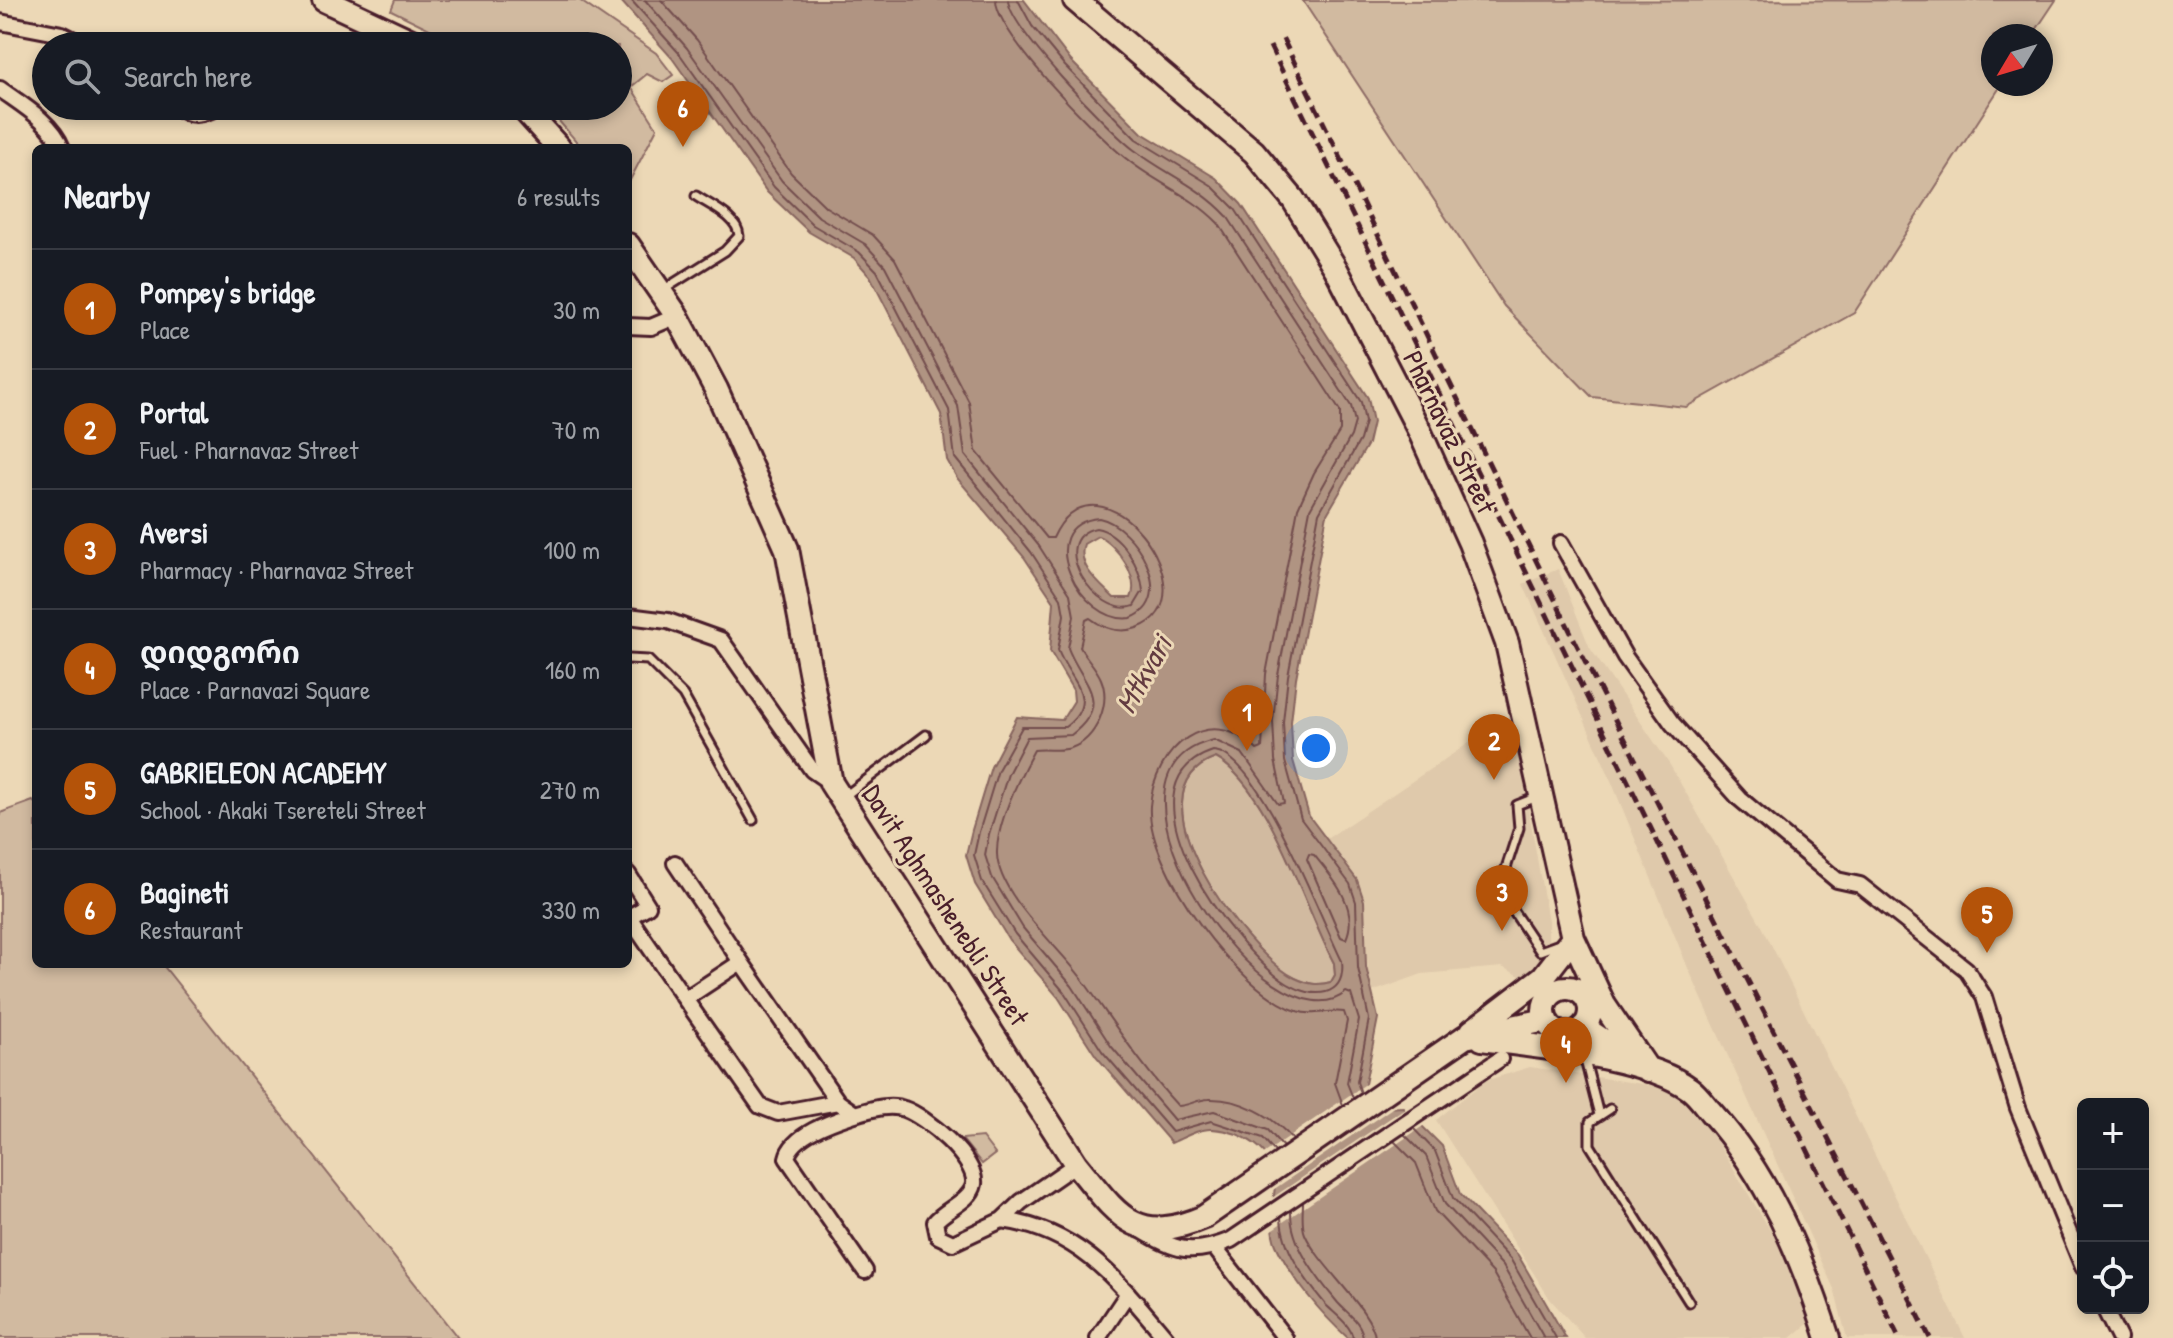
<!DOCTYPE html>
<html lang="en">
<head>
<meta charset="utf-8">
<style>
	body { margin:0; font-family:"Patrick Hand","Noto Sans Georgian",sans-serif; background:#242831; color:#f1f3f6 }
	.controls { position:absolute; right:24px; bottom:24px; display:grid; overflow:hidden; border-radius:12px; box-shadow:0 4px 12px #0003 }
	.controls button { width:72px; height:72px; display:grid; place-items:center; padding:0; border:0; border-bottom:2px solid #363941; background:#171b24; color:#f1f3f6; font:40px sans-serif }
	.compass { position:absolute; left:1981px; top:24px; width:72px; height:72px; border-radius:50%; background:#171b24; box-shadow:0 4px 12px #0003; rotate:232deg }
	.you { position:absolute; left:1316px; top:748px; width:28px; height:28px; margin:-20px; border:6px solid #fff; border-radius:50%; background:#1a73e8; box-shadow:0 0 0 12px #1a73e833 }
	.badge { display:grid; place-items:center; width:52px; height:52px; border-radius:50%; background:#b45309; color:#fff; font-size:26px; font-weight:700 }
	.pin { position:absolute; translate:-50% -66px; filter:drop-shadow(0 2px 4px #0008) }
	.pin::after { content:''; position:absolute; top:42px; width:28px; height:24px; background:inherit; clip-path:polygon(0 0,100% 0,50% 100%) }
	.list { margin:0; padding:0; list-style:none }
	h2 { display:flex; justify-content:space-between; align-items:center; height:104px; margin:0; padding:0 32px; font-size:34px }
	h2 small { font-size:26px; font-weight:400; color:#9ea1a6 }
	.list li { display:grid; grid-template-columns:52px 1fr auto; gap:24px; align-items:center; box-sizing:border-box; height:120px; padding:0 32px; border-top:2px solid #363941 }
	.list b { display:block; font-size:30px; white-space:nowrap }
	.list p { margin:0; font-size:26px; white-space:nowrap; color:#9ea1a6 }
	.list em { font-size:26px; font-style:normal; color:#9ea1a6 }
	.icon { flex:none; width:44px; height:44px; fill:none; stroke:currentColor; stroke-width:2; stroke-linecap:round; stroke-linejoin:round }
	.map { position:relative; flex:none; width:2173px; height:1338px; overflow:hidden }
	.search { position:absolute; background:#171b24; box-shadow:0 4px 12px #0003; left:32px; top:32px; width:600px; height:88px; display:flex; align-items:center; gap:20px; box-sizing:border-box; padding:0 28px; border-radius:44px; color:#9ea1a6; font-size:30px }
	.panel { position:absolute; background:#171b24; box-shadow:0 4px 12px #0003; left:32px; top:144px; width:600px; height:824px; border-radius:12px }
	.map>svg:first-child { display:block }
	.built { fill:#dfc9ab }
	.green { fill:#d1baa0; stroke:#8e6c66; stroke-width:2 }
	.water { fill:#b09482; stroke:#87655f; stroke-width:2; fill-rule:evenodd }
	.pier { fill:#ecd8b6 }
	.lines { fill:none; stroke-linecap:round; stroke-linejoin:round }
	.shore { stroke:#734e4e; stroke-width:2 }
	.lane-casing { stroke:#4a1f2b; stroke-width:13 }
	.street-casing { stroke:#4a1f2b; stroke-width:20 }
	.secondary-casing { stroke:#4a1f2b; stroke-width:28 }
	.lane { stroke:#ecd8b6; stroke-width:7 }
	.street { stroke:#ecd8b6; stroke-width:14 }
	.secondary { stroke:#ecd8b6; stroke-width:22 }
	.rail { stroke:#4a1f2b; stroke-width:5; stroke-dasharray:12 6; stroke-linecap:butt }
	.labels { text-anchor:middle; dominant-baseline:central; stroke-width:6; stroke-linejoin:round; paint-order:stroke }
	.street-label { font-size:28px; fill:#4a1f2b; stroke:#ecd8b6 }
	.water-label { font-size:30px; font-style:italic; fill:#643c41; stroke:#ecd8b6 }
</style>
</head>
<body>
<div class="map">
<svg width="2173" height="1338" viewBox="0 0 2173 1338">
	<rect width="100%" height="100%" fill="#ecd8b6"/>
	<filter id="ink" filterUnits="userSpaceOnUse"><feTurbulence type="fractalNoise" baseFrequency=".0125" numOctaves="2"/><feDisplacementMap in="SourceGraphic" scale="16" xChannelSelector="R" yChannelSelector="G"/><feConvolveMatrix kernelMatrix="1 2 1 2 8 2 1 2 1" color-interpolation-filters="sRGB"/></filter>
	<g filter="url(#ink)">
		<path class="built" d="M1558,569L1590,648L1670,765L1763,928L1965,1338H1847L1834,1289L1688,968L1605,766L1523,584Z
			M1512,714L1548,921V978L1544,988L1502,967L1422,974L1369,993L1364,901L1357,880L1325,840Z
			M1530,1067L1675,1089L1700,1114L1775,1238L1810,1322L1791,1338H1585L1550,1299L1436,1120L1485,1081Z"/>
		<path class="green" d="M395,0H579L656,53L673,75L663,82L647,74L631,87L657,128L628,184V148H582L546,106H618V46H464L391,10Z
			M2056,0L2032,36H1993V84H2002L1854,313L1686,407L1592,397L1504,306L1303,1Z
			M1216,758C1270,787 1305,909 1334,963L1335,975L1331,982C1317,986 1308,984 1295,978C1245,954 1123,790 1216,758Z
			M33,801L36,805V964H162L458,1338H0V813Z
			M982,1137L995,1154L982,1164L962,1139Z"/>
		<path class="water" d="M620,0H1024L1071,61L1142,133L1216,178L1241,204L1368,398L1373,422L1368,444L1327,514L1296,678L1291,722L1293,760L1309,816L1357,880L1364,901L1366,967L1378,1018L1365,1084L1383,1108L1403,1107L1442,1146L1460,1194L1518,1255L1566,1338H1348C1321,1314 1292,1279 1276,1245C1268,1227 1274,1203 1275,1184C1277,1150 1242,1131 1212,1129C1200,1128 1183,1138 1171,1143L1096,1056L1058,997L1009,940L975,884L966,855L972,830L991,767L1017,717L1062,720L1074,701L1073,690L1050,651L1054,602L1024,557L957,478L947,460L941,414L870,276L854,258L809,232L767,192L672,58ZM1098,536C1117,544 1140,578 1131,598H1114C1100,584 1076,566 1084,544ZM1216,758C1269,787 1305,909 1334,963L1335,975L1331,982C1317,986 1308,984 1295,978C1245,953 1123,790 1216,758Z"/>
		<path class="pier" d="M1370,1081L1385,1104H1398L1270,1192L1272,1181L1262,1155Z
			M1408,1106L1426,1124L1270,1231L1269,1200Z"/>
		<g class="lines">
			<path class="shore" d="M631,0L679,53L774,187L813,225L859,252L877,271L949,410L955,458L1031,552L1061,598L1064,615L1058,650C1068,679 1102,699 1065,727H1022L998,770L979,832L974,855L982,881L1015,934L1064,992L1102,1051L1172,1132L1211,1121L1263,1138L1275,1152
				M645,0L687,48L782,181L819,217L865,244L885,266L958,406L965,455L1039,546L1070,594L1074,616L1068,648C1080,681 1115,702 1071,735L1027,737L1008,774L989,834L985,855L992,877L1023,928L1072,986L1111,1046L1174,1120L1214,1111L1268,1130L1283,1147
				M661,0L697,40L791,173L826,207L873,235L895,259L969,402L976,451L1047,538H1053C1099,438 1218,600 1137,628C1120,634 1103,628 1090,618L1086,620L1080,647C1086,658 1096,667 1101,679C1111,703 1097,739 1071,748C1059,752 1046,748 1034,750C1020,776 996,824 997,854C998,895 1059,947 1082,979C1114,1023 1141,1066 1178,1106C1188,1106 1198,1099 1209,1099C1240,1098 1274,1116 1293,1140
				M996,0C997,35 1094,132 1123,156C1153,182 1190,194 1218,223L1340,411V431L1314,473L1298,508L1266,674L1262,748L1257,750C1209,700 1154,749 1150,806C1146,868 1239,992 1297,1011C1313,1017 1329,1009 1344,1012L1347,1021L1335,1083L1343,1105
				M1008,0C1010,28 1107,129 1133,149C1165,174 1198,185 1227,216L1351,406L1355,422L1351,436L1310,509L1278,675L1273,721L1275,760L1284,803L1278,804L1242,753L1214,740C1071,772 1272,1056 1346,992L1351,994L1359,1020L1347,1083L1353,1098
				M1018,0L1032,26L1065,66L1136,139L1211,185L1235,209L1361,402L1365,422L1360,440L1319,513L1288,676L1283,722L1285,761L1301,819L1350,884L1356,902L1358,968L1369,1019L1357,1082L1361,1093
				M1099,518C1135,525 1179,599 1131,618C1081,626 1029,525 1099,518Z
				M1096,528C1121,532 1141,568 1143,591L1134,606C1097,620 1044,539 1096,528Z
				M1213,751C1259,752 1321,920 1342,961C1346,998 1313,999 1288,984C1235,952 1109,785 1213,751Z
				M1309,854L1314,855C1332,877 1360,908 1346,939L1341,937L1307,859Z
				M1413,1128L1435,1151L1453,1198L1511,1260L1556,1338
				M1404,1134L1426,1156L1445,1204L1503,1266L1544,1338
				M1394,1141L1416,1163L1435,1211L1493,1273L1530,1338
				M1303,1202C1303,1212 1301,1225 1305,1234C1318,1265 1374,1312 1375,1338
				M1291,1211C1290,1244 1317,1278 1338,1303C1348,1314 1362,1322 1363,1338
				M1281,1217C1282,1249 1306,1281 1326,1305C1335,1314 1351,1325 1353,1338"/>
			<defs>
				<path id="lane" d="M663,290L725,251L739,236C738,217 711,206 696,196
					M628,659L648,660L683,695L753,820
					M845,796L926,735
					M1537,797L1517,805L1519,828L1499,890L1540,951L1559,944
					M1570,1033L1579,1049
					M1585,1060L1599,1115
					M1610,1109L1590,1122V1145L1689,1302"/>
				<path id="street" d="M0,22L62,34L86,46
					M0,89C22,105 52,122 62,148
					M175,106C191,118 203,115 219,106
					M628,326L651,327L677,316
					M1561,543L1625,657L1672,723L1740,799L1837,880L1860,885L1966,969L1984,997L2018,1108L2083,1267
					M628,616L668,621L721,640L812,770L831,783
					M675,863L741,962
					M628,874L648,906L629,917L685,999L741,962L838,1102L855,1114C869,1110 889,1103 904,1109C925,1116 977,1159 974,1184C971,1201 945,1209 935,1222L938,1236L953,1243L1002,1220L1021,1202L1076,1164
					M685,999L760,1106L778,1113L838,1102
					M855,1114C834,1121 792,1134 787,1158L865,1271
					M1002,1220C1080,1230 1118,1281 1166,1338
					M1140,1229C1174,1251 1192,1256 1231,1240L1500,1059
					M1214,1247L1285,1338
					M2104,1308L2119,1338
					M1098,1338L1128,1293"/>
				<path id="secondary" d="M324,0L422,46
					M1075,0L1254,152L1293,199L1336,269L1419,430L1470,543L1507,643L1573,938L1604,1005L1648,1070
					M521,106L559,148
					M628,245L677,316L716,389L787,549L831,783L1076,1164C1117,1214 1134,1247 1204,1217L1465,1037L1546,1020
					M1544 1011a23 23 0 1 1 46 0a23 23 0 1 1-46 0Z
					M1583,1027L1635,1062
					M1472,1031L1543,977L1573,938
					M1482,1039C1537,1047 1645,1056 1690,1089C1697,1094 1704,1104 1710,1111C1768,1175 1802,1257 1828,1338"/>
			</defs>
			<use href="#lane" class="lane-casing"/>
			<use href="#street" class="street-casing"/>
			<use href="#secondary" class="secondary-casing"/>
			<use href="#lane" class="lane"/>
			<use href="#street" class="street"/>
			<use href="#secondary" class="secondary"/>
			<path class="rail" d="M1283,39L1577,645L1930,1338
				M1270,46L1899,1338"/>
		</g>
	</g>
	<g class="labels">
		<g class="street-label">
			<text transform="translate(1450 432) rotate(64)">Pharnavaz Street</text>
			<text transform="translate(946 905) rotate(57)">Davit Aghmashenebli Street</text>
		</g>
		<g class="water-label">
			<text transform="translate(1143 674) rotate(-61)">Mtkvari</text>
		</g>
	</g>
</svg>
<div class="controls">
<button>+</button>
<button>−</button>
<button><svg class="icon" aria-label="locate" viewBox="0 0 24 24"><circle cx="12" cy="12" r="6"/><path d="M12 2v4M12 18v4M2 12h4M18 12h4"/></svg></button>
</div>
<svg class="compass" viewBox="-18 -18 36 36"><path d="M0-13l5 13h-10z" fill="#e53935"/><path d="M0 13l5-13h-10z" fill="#9ea1a6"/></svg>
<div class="you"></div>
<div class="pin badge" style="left:1247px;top:751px">1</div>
<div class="pin badge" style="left:1494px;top:780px">2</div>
<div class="pin badge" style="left:1502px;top:931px">3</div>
<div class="pin badge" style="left:1566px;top:1083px">4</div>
<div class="pin badge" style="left:1987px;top:953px">5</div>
<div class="pin badge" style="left:683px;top:147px">6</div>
<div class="search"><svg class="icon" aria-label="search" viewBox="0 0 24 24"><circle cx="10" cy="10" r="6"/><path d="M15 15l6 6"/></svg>Search here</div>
<section class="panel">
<h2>Nearby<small>6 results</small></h2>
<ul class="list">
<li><span class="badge">1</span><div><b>Pompey's bridge</b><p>Place</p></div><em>30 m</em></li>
<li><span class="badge">2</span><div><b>Portal</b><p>Fuel · Pharnavaz Street</p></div><em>70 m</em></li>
<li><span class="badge">3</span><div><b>Aversi</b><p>Pharmacy · Pharnavaz Street</p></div><em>100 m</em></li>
<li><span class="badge">4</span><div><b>დიდგორი</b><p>Place · Parnavazi Square</p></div><em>160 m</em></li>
<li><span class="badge">5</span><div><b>GABRIELEON ACADEMY</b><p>School · Akaki Tsereteli Street</p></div><em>270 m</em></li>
<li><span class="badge">6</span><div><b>Bagineti</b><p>Restaurant</p></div><em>330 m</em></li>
</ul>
</section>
</div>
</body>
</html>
